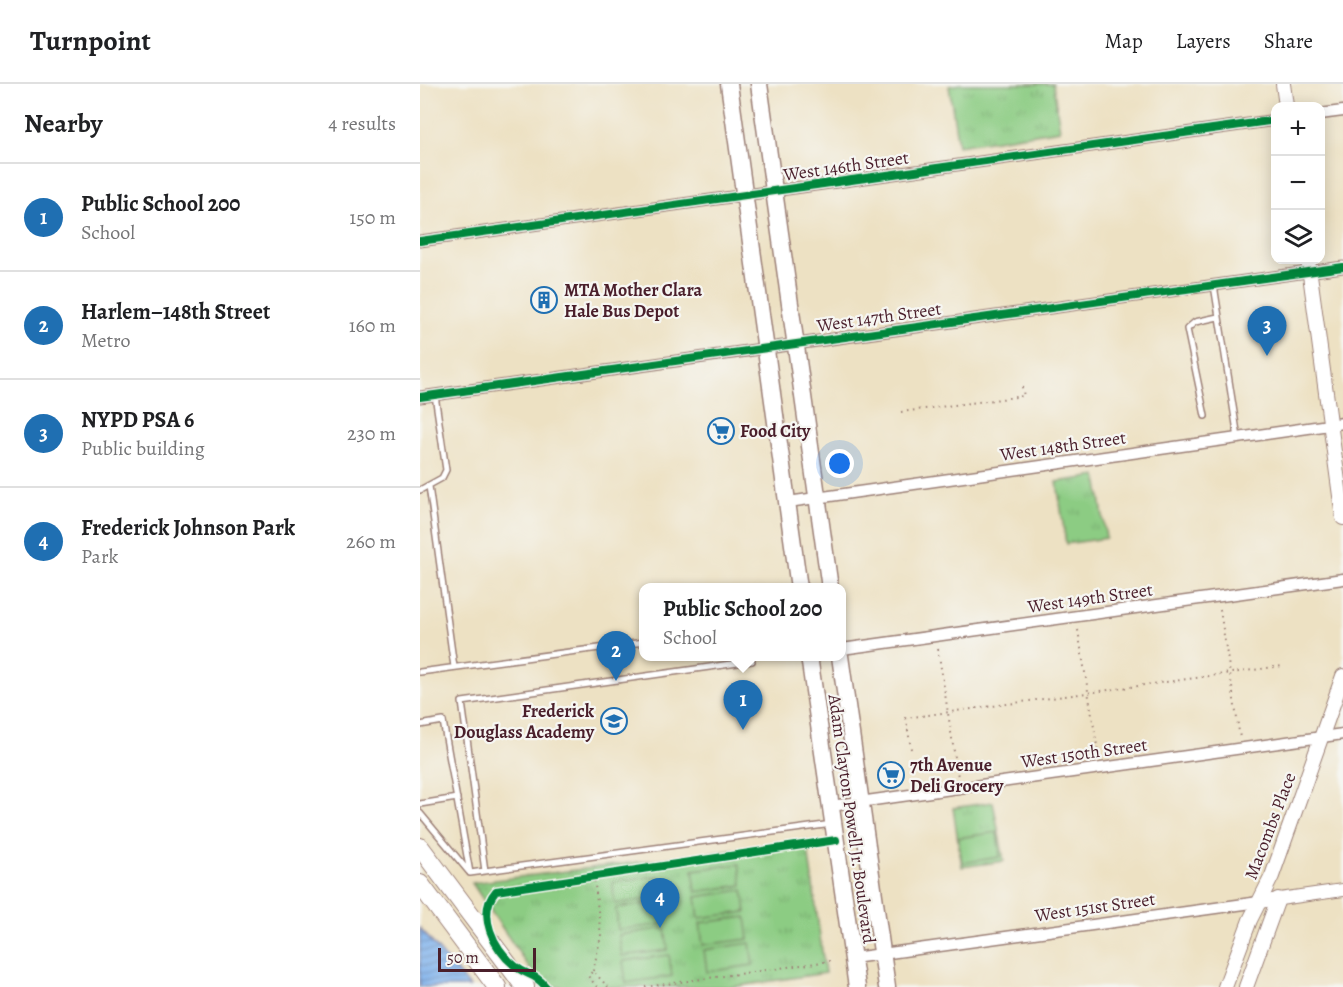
<!DOCTYPE html>
<html lang="en">
<head>
<meta charset="utf-8">
<style>
	body { margin:0; font-family:Alegreya,serif; background:#f6f6f6; color:#202124 }
	.controls { position:absolute; right:18px; top:18px; display:grid; overflow:hidden; border-radius:12px; box-shadow:0 3px 15px #0003 }
	.controls button { width:54px; height:54px; display:grid; place-items:center; padding:0; border:0; border-bottom:2px solid #e0e0e0; background:#fff; color:#202124; font:30px sans-serif }
	.scale { position:absolute; left:18px; bottom:15px; width:98px; box-sizing:border-box; padding-left:6px; border:3px solid #4a1f2b; border-top:0; font-size:16px; line-height:21px; white-space:nowrap; color:#4a1f2b; -webkit-text-stroke:4px #f6f6f2; paint-order:stroke }
	.you { position:absolute; left:420px; top:380px; width:21px; height:21px; margin:-15px; border:4px solid #fff; border-radius:50%; background:#1a73e8; box-shadow:0 0 0 9px #1a73e833 }
	.badge { display:grid; place-items:center; width:39px; height:39px; border-radius:50%; background:#1f6fb2; color:#fff; font-size:20px; font-weight:700 }
	.pin { position:absolute; translate:-50% -50px; filter:drop-shadow(0 2px 3px #0008) }
	.pin::after { content:''; position:absolute; top:32px; width:21px; height:18px; background:inherit; clip-path:polygon(0 0,100% 0,50% 100%) }
	.popup { position:absolute; left:219px; top:499px; width:207px; height:78px; box-sizing:border-box; display:grid; place-content:center; border-radius:12px; background:#fff; filter:drop-shadow(0 2px 4px #0005); font-size:20px; white-space:nowrap; color:#757577 }
	.popup b { font-size:22px; color:#202124 }
	.popup::after { content:''; position:absolute; left:50%; top:100%; margin-left:-12px; border:12px solid transparent; border-top-color:#fff }
	.list { margin:0; padding:0; list-style:none }
	h2 { display:flex; justify-content:space-between; align-items:center; height:78px; margin:0; padding:0 24px; font-size:26px }
	h2 small { font-size:20px; font-weight:400; color:#757577 }
	.list li { display:grid; grid-template-columns:39px 1fr auto; gap:18px; align-items:center; box-sizing:border-box; height:108px; padding:0 24px; border-top:2px solid #e0e0e0 }
	.list b { display:block; font-size:22px; white-space:nowrap }
	.list p { margin:0; font-size:20px; white-space:nowrap; color:#757577 }
	.list em { font-size:20px; font-style:normal; color:#757577 }
	.icon { flex:none; width:33px; height:33px; fill:none; stroke:currentColor; stroke-width:2; stroke-linecap:round; stroke-linejoin:round }
	.map { position:relative; flex:none; width:923px; height:903px; overflow:hidden }
	header { display:flex; align-items:center; gap:36px; box-sizing:border-box; height:84px; padding:0 30px; background:#fff; border-bottom:2px solid #e0e0e0 }
	header strong { font-size:28px }
	nav { display:flex; gap:33px; margin-inline-start:auto; font-size:21px }
	main { display:flex }
	aside { flex:1; background:#fff }
	.map>svg:first-child { display:block }
	.grass { fill:url(#grass-tufts); stroke:#6b7657; stroke-width:1.5 }
	.garden { fill:#8ccc83; stroke:#6b7657; stroke-width:1.5 }
	.water { fill:url(#water-rules); stroke:#65688c; stroke-width:1.5 }
	.lines { fill:none; stroke-linecap:round; stroke-linejoin:round }
	.service-casing { stroke:#9c8077; stroke-width:8 }
	.minor-casing { stroke:#9c8077; stroke-width:13 }
	.tertiary-casing { stroke:#9c8077; stroke-width:14 }
	.secondary-casing { stroke:#9c8077; stroke-width:16 }
	.primary-casing { stroke:#9c8077; stroke-width:19 }
	.motorway-casing { stroke:#9c8077; stroke-width:20 }
	.path { stroke:#9c8077; stroke-width:2; stroke-dasharray:1.5 4.5; stroke-linecap:butt }
	.service { stroke:#fff; stroke-width:5 }
	.minor { stroke:#fff; stroke-width:10 }
	.tertiary { stroke:#fff; stroke-width:12 }
	.secondary { stroke:#fff; stroke-width:14 }
	.primary { stroke:#fff; stroke-width:16 }
	.motorway { stroke:#fff; stroke-width:18 }
	.cycleway-casing { stroke:#f6f6f2; stroke-width:11 }
	.cycleway { stroke:#00873e; stroke-width:8 }
	.labels { text-anchor:middle; dominant-baseline:central; stroke-width:4.5; stroke-linejoin:round; paint-order:stroke }
	.street-label { font-size:18px; fill:#4a1f2b; stroke:#f6f6f2 }
	.poi-label { font-size:18px; font-weight:bold; fill:#4a1f2b; stroke:#f6f6f2; text-anchor:start }
</style>
</head>
<body>
<header>
<strong>Turnpoint</strong>
<nav><a>Map</a><a>Layers</a><a>Share</a></nav>
</header>
<main>
<aside>
<h2>Nearby<small>4 results</small></h2>
<ul class="list">
<li><span class="badge">1</span><div><b>Public School 200</b><p>School</p></div><em>150 m</em></li>
<li><span class="badge">2</span><div><b>Harlem–148th Street</b><p>Metro</p></div><em>160 m</em></li>
<li><span class="badge">3</span><div><b>NYPD PSA 6</b><p>Public building</p></div><em>230 m</em></li>
<li><span class="badge">4</span><div><b>Frederick Johnson Park</b><p>Park</p></div><em>260 m</em></li>
</ul>
</aside>
<div class="map">
<svg width="923" height="903" viewBox="0 0 923 903">
	<defs>
		<pattern id="grass-tufts" width="24" height="20" patternUnits="userSpaceOnUse" patternTransform="scale(1.5)"><rect width="24" height="20" fill="#8ccc83"/><path d="M3 7l-1-3M5 7V3M7 7l1-3M15 17l-1-3M17 17v-4M19 17l1-3" fill="none" stroke="#7aaf71"/></pattern>
		<pattern id="water-rules" width="6" height="5" patternUnits="userSpaceOnUse" patternTransform="scale(1.5)"><rect width="6" height="5" fill="#80b2ec"/><path d="M0 2.5h6" fill="none" stroke="#6b90bf"/></pattern>
	</defs>
	<rect width="100%" height="100%" fill="#f6f6f2"/>
	<filter id="ink" filterUnits="userSpaceOnUse"><feTurbulence type="fractalNoise" baseFrequency=".0167" numOctaves="2"/><feDisplacementMap in="SourceGraphic" scale="12" xChannelSelector="R" yChannelSelector="G"/><feConvolveMatrix kernelMatrix="1 2 1 2 8 2 1 2 1" color-interpolation-filters="sRGB"/></filter>
	<filter id="wash" filterUnits="userSpaceOnUse"><feTurbulence type="fractalNoise" baseFrequency=".008" numOctaves="4" result="noise"/><feDisplacementMap in="SourceGraphic" scale="24" xChannelSelector="R" yChannelSelector="G"/><feGaussianBlur stdDeviation="1.35" result="paint"/><feColorMatrix in="noise" values="0 0 0 0 0 0 0 0 0 0 0 0 0 0 0 0 0 1.4 0 .05"/><feComposite in="paint" operator="in"/></filter>
	<g filter="url(#wash)">
		<rect width="100%" height="100%" fill="#ede1c3"/>
		<path class="grass" d="M541,0H633L640,46L538,62L529,2Z
			M677,392L686,454L646,460L637,398Z
			M573,718L584,777L542,783L533,724Z
			M387,757L405,889L312,903H122L52,799Z"/>
		<path class="garden" d="M577,748L580,773L542,779L538,754Z
			M319,780L322,801L276,808L273,786Z
			M238,792L241,813L195,820L192,798Z
			M323,806L326,828L279,834L276,813Z
			M242,818L245,840L198,846L196,824Z
			M326,833L329,855L283,861L280,839Z
			M245,844L248,866L202,872L199,851Z
			M330,859L333,881L287,888L284,866Z
			M249,871L252,892L206,899L203,877Z"/>
		<path class="water" d="M0,844L50,903H0Z"/>
	</g>
	<g filter="url(#ink)">
		<g class="lines">
			<defs>
				<path id="service" d="M794,201L818,354
					M785,332L767,245L775,238L798,233
					M9,402L34,583
					M0,406L22,394L26,386L15,311
					M0,588L224,558
					M0,641L23,637L50,789L412,740
					M0,720L37,714
					M0,729L49,788
					M65,787L42,618L332,577"/>
				<path id="minor" d="M900,30L923,27
					M0,157L856,36
					M0,313L923,183
					M368,418L923,339
					M422,565L923,495
					M411,722L923,650
					M433,874L839,818"/>
				<path id="tertiary" d="M839,818L923,806"/>
				<path id="secondary" d="M863,0L866,22
					M888,176L923,434
					M805,903L830,836L852,792L923,592
					M826,903L858,815"/>
				<path id="primary" d="M309,0L379,504
					M339,0L410,504
					M389,572L437,903
					M420,572L467,903"/>
				<path id="motorway" d="M0,763L105,903
					M0,800L77,903"/>
			</defs>
			<use href="#service" class="service-casing"/>
			<use href="#minor" class="minor-casing"/>
			<use href="#tertiary" class="tertiary-casing"/>
			<use href="#secondary" class="secondary-casing"/>
			<use href="#primary" class="primary-casing"/>
			<use href="#motorway" class="motorway-casing"/>
			<path class="path" d="M481,328L604,312L602,303
				M800,526L820,654
				M658,546L679,674
				M518,565L538,693
				M491,665L486,634L862,582
				M173,887L181,852L174,793
				M177,903L168,892L173,887L188,903
				M225,903L410,877"/>
			<use href="#service" class="service"/>
			<use href="#minor" class="minor"/>
			<use href="#tertiary" class="tertiary"/>
			<use href="#secondary" class="secondary"/>
			<use href="#primary" class="primary"/>
			<use href="#motorway" class="motorway"/>
			<defs>
				<path id="cycleway" d="M0,157L856,36
					M0,313L923,183
					M126,903C115,889 107,892 95,882C74,865 56,830 76,807L416,756"/>
			</defs>
			<use href="#cycleway" class="cycleway-casing"/>
			<use href="#cycleway" class="cycleway"/>
		</g>
	</g>
	<defs>
		<symbol id="building-ring" viewBox="-11 -11 22 22"><circle r="9.5" fill="#f6f6f2" stroke="#1f6fb2" stroke-width="1.5"/><path d="M-4-6H4V6H1V3H-1V6H-4ZM-2.5-4.3h1.7v1.8h-1.7ZM.8-4.3h1.7v1.8H.8ZM-2.5-1h1.7V.8h-1.7ZM.8-1h1.7V.8H.8Z" fill="#1f6fb2"/></symbol>
		<symbol id="supermarket-ring" viewBox="-11 -11 22 22"><circle r="9.5" fill="#f6f6f2" stroke="#1f6fb2" stroke-width="1.5"/><path d="M-6-5.5h2.5l.6 2H6L4.5 2H-2.5L-4.4-4H-6ZM-1.5 3.2a1.3 1.3 0 1 0 .1 0ZM3 3.2a1.3 1.3 0 1 0 .1 0Z" fill="#1f6fb2"/></symbol>
		<symbol id="school-ring" viewBox="-11 -11 22 22"><circle r="9.5" fill="#f6f6f2" stroke="#1f6fb2" stroke-width="1.5"/><path d="M0-5L7-2L0 1L-7-2ZM-4 1L0 2.5L4 1V4Q0 6-4 4Z" fill="#1f6fb2"/></symbol>
	</defs>
	<g fill-rule="evenodd">
		<use href="#building-ring" x="109" y="201" width="30" height="30"/>
		<use href="#supermarket-ring" x="286" y="332" width="30" height="30"/>
		<use href="#school-ring" x="179" y="622" width="30" height="30"/>
		<use href="#supermarket-ring" x="456" y="676" width="30" height="30"/>
	</g>
	<g class="labels">
		<g class="street-label">
			<text transform="translate(426 82) rotate(-8)">West 146th Street</text>
			<text transform="translate(459 233) rotate(-8)">West 147th Street</text>
			<text transform="translate(643 362) rotate(-8)">West 148th Street</text>
			<text transform="translate(670 514) rotate(-8)">West 149th Street</text>
			<text transform="translate(664 669) rotate(-8)">West 150th Street</text>
			<text transform="translate(432 735) rotate(82)">Adam Clayton Powell Jr. Boulevard</text>
			<text transform="translate(850 742) rotate(-69)">Macombs Place</text>
			<text transform="translate(675 823) rotate(-8)">West 151st Street</text>
		</g>
		<g class="poi-label">
			<text x="144" y="206">MTA Mother Clara<tspan x="144" dy="21">Hale Bus Depot</tspan></text>
			<text x="320" y="347">Food City</text>
			<text x="174" y="627" text-anchor="end">Frederick<tspan x="174" dy="21">Douglass Academy</tspan></text>
			<text x="490" y="681">7th Avenue<tspan x="490" dy="21">Deli Grocery</tspan></text>
		</g>
	</g>
</svg>
<div class="controls">
<button>+</button>
<button>−</button>
<button><svg class="icon" aria-label="layers" viewBox="0 0 24 24"><path d="M12 4l9 5-9 5-9-5zM3 14l9 5 9-5"/></svg></button>
</div>
<div class="scale">50 m</div>
<div class="you"></div>
<div class="pin badge" style="left:323px;top:646px">1</div>
<div class="popup"><b>Public School 200</b>School</div>
<div class="pin badge" style="left:196px;top:597px">2</div>
<div class="pin badge" style="left:847px;top:272px">3</div>
<div class="pin badge" style="left:240px;top:844px">4</div>
</div>
</main>
</body>
</html>
